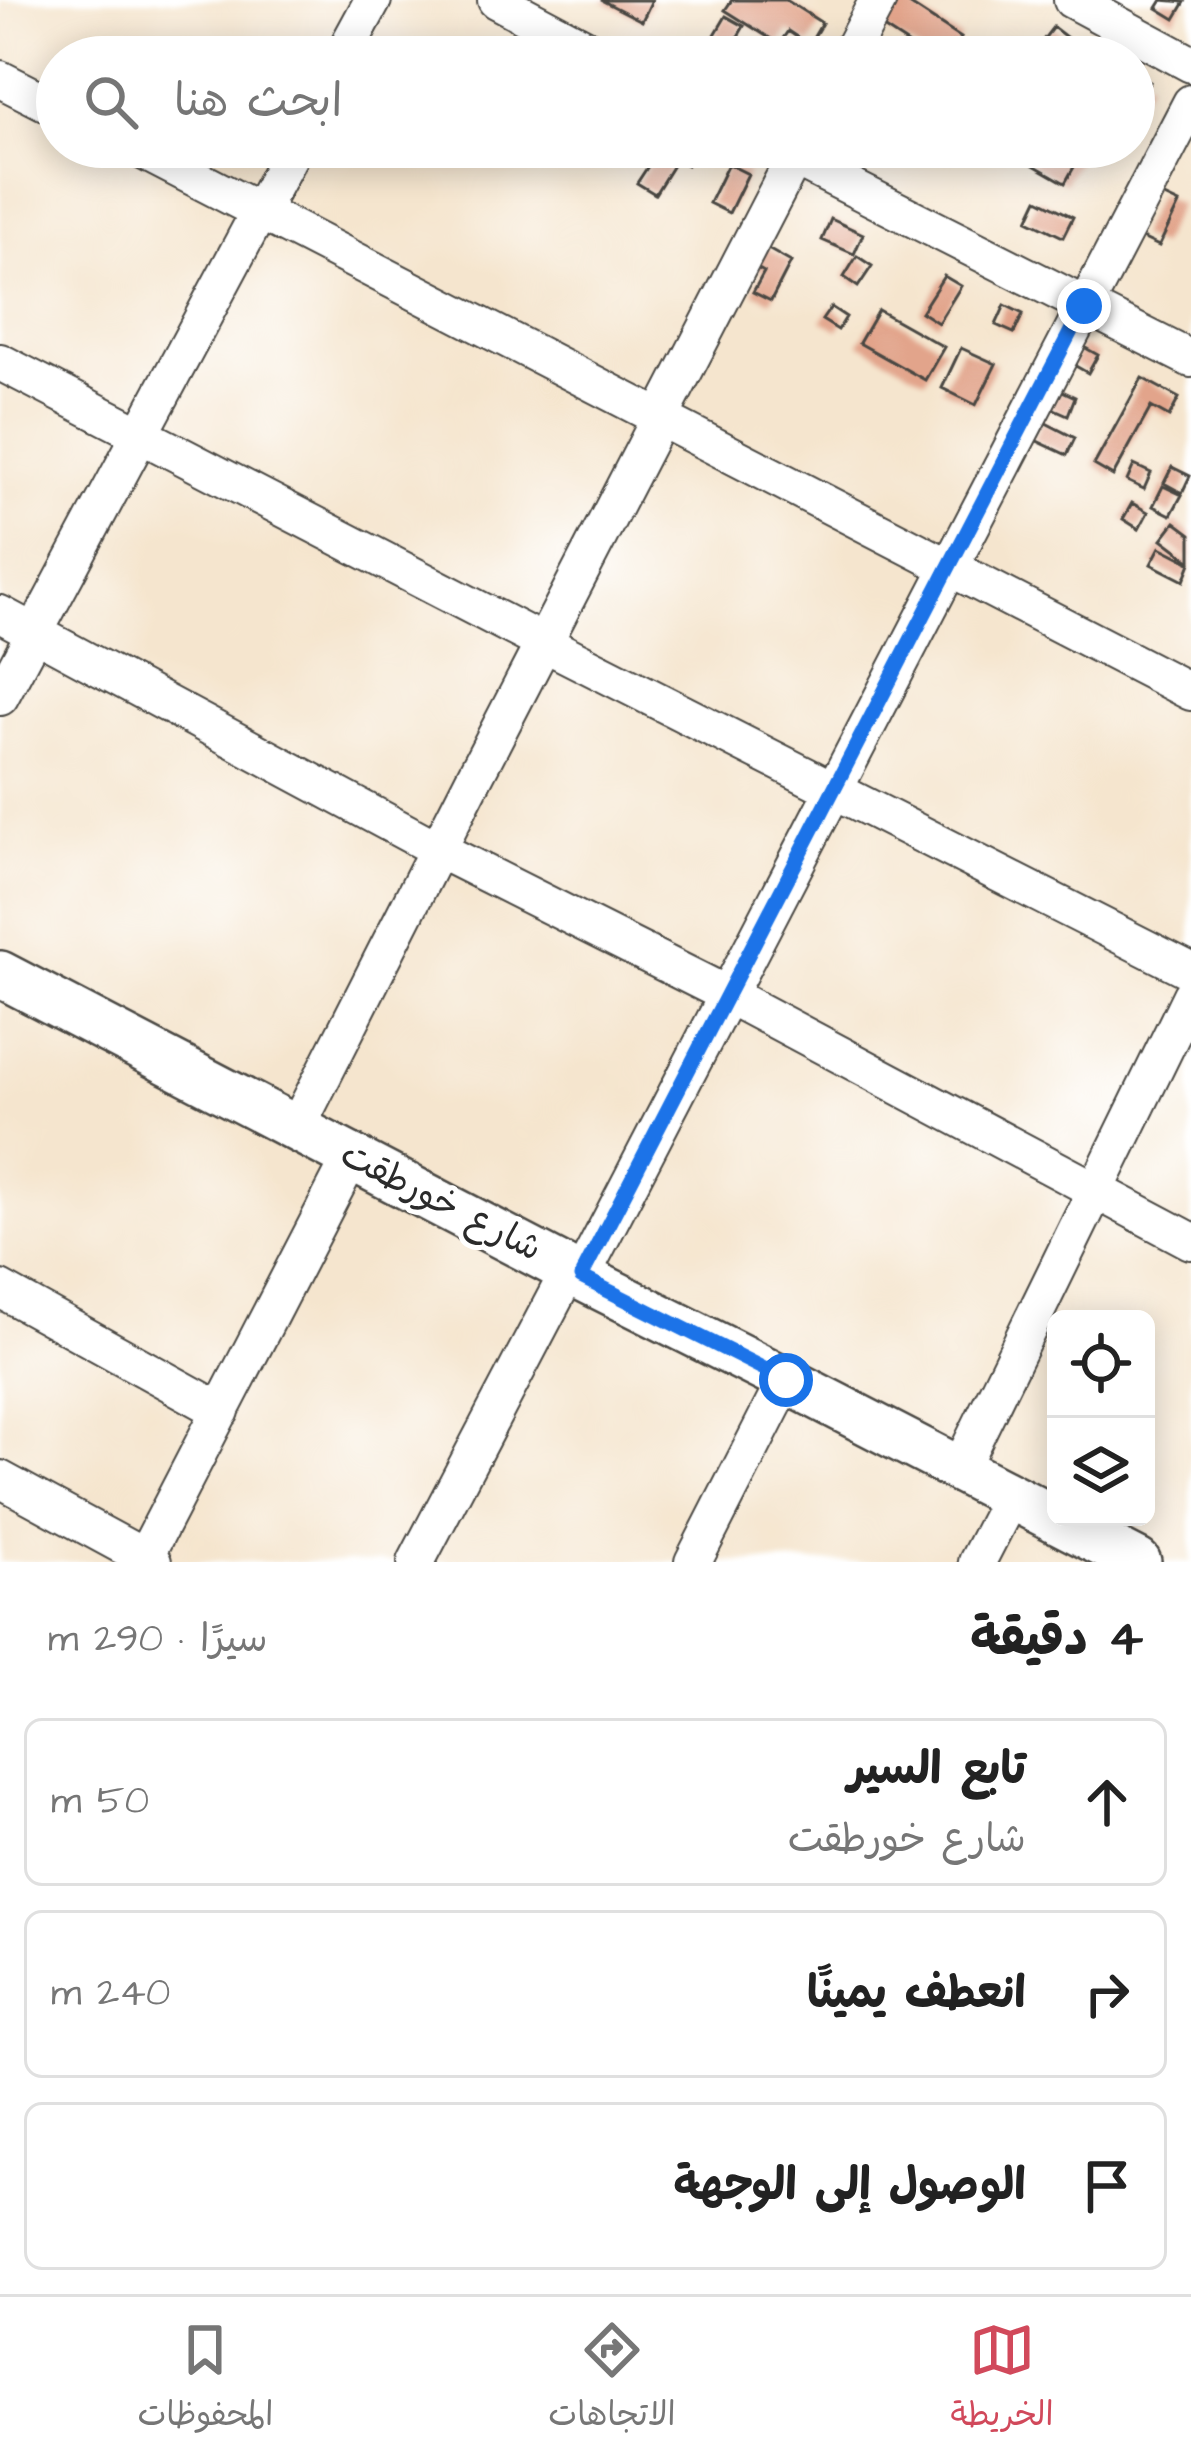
<!DOCTYPE html>
<html lang="ar">
<head>
<meta charset="utf-8">
<style>
	body { margin:0; font-family:"Architects Daughter","Playpen Sans Arabic",sans-serif; background:#f2f2f2; color:#222; direction:rtl }
	.controls { position:absolute; right:36px; bottom:36px; display:grid; overflow:hidden; border-radius:18px; box-shadow:0 6px 30px #0003 }
	.controls button { width:108px; height:108px; display:grid; place-items:center; padding:0; border:0; border-bottom:3px solid #e0e0e0; background:#fff; color:#222; font:60px sans-serif }
	.stop { position:absolute; width:36px; height:36px; margin:-27px; border:9px solid #1a73e8; border-radius:50%; background:#fff }
	.stop.end { background:#1a73e8; border-color:#fff; box-shadow:0 3px 12px #0008 }
	.list { margin:0; padding:0; list-style:none }
	h2 { display:flex; justify-content:space-between; align-items:center; height:156px; margin:0; padding:0 48px; font-size:51px }
	h2 small { font-size:39px; font-weight:400; color:#767676 }
	.list li { display:grid; grid-template-columns:78px 1fr auto; gap:36px; align-items:center; box-sizing:border-box; height:168px; margin:0 24px 24px; padding:0 24px; border:3px solid #e0e0e0; border-radius:18px }
	.list b { display:block; font-size:45px; white-space:nowrap }
	.list p { margin:0; font-size:39px; white-space:nowrap; color:#767676 }
	.list em { font-size:39px; font-style:normal; color:#767676 }
	.icon { flex:none; width:66px; height:66px; fill:none; stroke:currentColor; stroke-width:2; stroke-linecap:round; stroke-linejoin:round }
	.map { position:relative; flex:none; width:1191px; height:1562px; overflow:hidden; direction:ltr }
	.search { position:absolute; background:#fff; box-shadow:0 6px 30px #0003; left:36px; right:36px; top:36px; height:132px; display:flex; align-items:center; gap:30px; box-sizing:border-box; padding:0 42px; border-radius:66px; color:#767676; font-size:45px }
	.sheet { height:732px; background:#fff }
	nav { display:flex; justify-content:space-around; align-items:center; box-sizing:border-box; height:168px; border-top:3px solid #e0e0e0; background:#fff; font-size:33px; color:#767676 }
	nav a { display:grid; justify-items:center; gap:6px }
	nav .on { color:#d1495b }
	.map>svg:first-child { display:block }
	.building { fill:#e2a48b }
	.lines { fill:none; stroke-linecap:round; stroke-linejoin:round }
	.minor-casing { stroke:#494743; stroke-width:40 }
	.tertiary-casing { stroke:#494743; stroke-width:50 }
	.minor { stroke:#fff; stroke-width:36 }
	.tertiary { stroke:#fff; stroke-width:45 }
	.route { stroke:#1a73e8; stroke-width:15 }
	.labels { text-anchor:middle; dominant-baseline:central; stroke-width:10; stroke-linejoin:round; paint-order:stroke }
	.street-label { font-size:36px; fill:#2b2b2b; stroke:#fff }
</style>
</head>
<body>
<div class="map">
<svg width="1191" height="1562" viewBox="0 0 1191 1562">
	<rect width="100%" height="100%" fill="#fff"/>
	<filter id="ink" filterUnits="userSpaceOnUse"><feTurbulence type="fractalNoise" baseFrequency=".00833" numOctaves="2"/><feDisplacementMap in="SourceGraphic" scale="24" xChannelSelector="R" yChannelSelector="G"/><feConvolveMatrix kernelMatrix="1 2 1 2 8 2 1 2 1" color-interpolation-filters="sRGB"/></filter>
	<filter id="wash" filterUnits="userSpaceOnUse"><feTurbulence type="fractalNoise" baseFrequency=".004" numOctaves="4" result="noise"/><feDisplacementMap in="SourceGraphic" scale="48" xChannelSelector="R" yChannelSelector="G"/><feGaussianBlur stdDeviation="2.7" result="paint"/><feColorMatrix in="noise" values="0 0 0 0 0 0 0 0 0 0 0 0 0 0 0 0 0 1.4 0 .05"/><feComposite in="paint" operator="in"/></filter>
	<g filter="url(#wash)">
		<rect width="100%" height="100%" fill="#f5e5ce"/>
		<g id="blocks">
			<path class="building" d="M601,0H652L642,21Z
				M732,0H786L822,23L809,45L788,31L779,44L725,10Z
				M884,0H903L961,38L954,49L967,57H928L871,20Z
				M1162,0L1185,2L1175,19L1157,8Z
				M726,16L744,26L726,57H706L703,55Z
				M1053,27L1092,57H1030Z
				M488,42L517,57H481Z
				M1134,73L1150,82L1142,96L1134,92Z
				M653,147H696L687,165Z
				M912,147L930,149L921,164L907,156Z
				M1038,147H1059L1079,158L1065,183L1030,163Z
				M658,151L675,162L655,194L637,183Z
				M728,164L748,174L729,213L709,203Z
				M1158,194L1179,204L1159,246L1138,236Z
				M1038,199L1073,217L1063,237L1028,220Z
				M831,219L863,234L854,254L822,240Z
				M759,244L791,262L771,301L753,292L764,272L748,263Z
				M857,256L872,266L858,287L844,277Z
				M944,276L961,286L938,323L921,312Z
				M1005,305L1023,314L1014,333L996,325Z
				M831,307L846,317L838,330L822,320Z
				M878,310L944,347L925,380L859,343Z
				M1082,346L1098,355L1088,373L1072,364Z
				M961,348L996,364L976,405L942,388Z
				M1142,378L1179,398L1169,417L1151,407L1113,476L1094,465Z
				M1058,389L1075,397L1068,415L1050,407Z
				M1042,421L1075,438L1067,455L1033,439Z
				M1134,465L1151,473L1144,489L1127,481Z
				M1172,467L1190,476L1182,493L1164,483Z
				M1163,486L1182,495L1171,515L1153,506Z
				M1132,503L1148,512L1139,529L1123,519Z
				M1175,522L1191,534V561L1162,539Z
				M1160,547L1191,563L1184,581L1151,564Z"/>
		</g>
	</g>
	<g filter="url(#ink)">
		<use href="#blocks" fill-opacity="0" stroke="#494743" stroke-width="3"/>
		<g class="lines">
			<defs>
				<path id="minor" d="M496,0L603,57
					M1072,0L1191,64
					M342,57L373,0
					M848,57L878,0
					M0,79L57,108
					M135,147L1191,692
					M776,149L1191,359
					M0,362L542,642L1191,971
					M0,614L437,849L726,994L1191,1241
					M0,697L294,147
					M297,1127C462,799 630,472 800,147
					M581,1277L1191,103
					M0,1289L221,1411
					M959,1470L1191,995
					M0,1479L153,1562
					M142,1562L352,1156
					M416,1562L570,1269
					M693,1562L786,1380
					M977,1562L1010,1498"/>
				<path id="tertiary" d="M0,974L581,1277L786,1380L1138,1562"/>
			</defs>
			<use href="#minor" class="minor-casing"/>
			<use href="#tertiary" class="tertiary-casing"/>
			<use href="#minor" class="minor"/>
			<use href="#tertiary" class="tertiary"/>
		</g>
	</g>
	<g class="lines" filter="url(#ink)">
		<path class="route" d="M786,1380L581,1277L1084,306"/>
	</g>
	<g class="labels">
		<g class="street-label">
			<text transform="translate(441 1202) rotate(27)">شارع خورطقت</text>
		</g>
	</g>
</svg>
<div class="controls">
<button><svg class="icon" aria-label="locate" viewBox="0 0 24 24"><circle cx="12" cy="12" r="6"/><path d="M12 2v4M12 18v4M2 12h4M18 12h4"/></svg></button>
<button><svg class="icon" aria-label="layers" viewBox="0 0 24 24"><path d="M12 4l9 5-9 5-9-5zM3 14l9 5 9-5"/></svg></button>
</div>
<div class="stop" style="left:786px;top:1380px"></div>
<div class="stop end" style="left:1084px;top:306px"></div>
<div class="search"><svg class="icon" aria-label="search" viewBox="0 0 24 24"><circle cx="10" cy="10" r="6"/><path d="M15 15l6 6"/></svg>ابحث هنا</div>
</div>
<section class="sheet">
<h2>4 دقيقة<small>سيرًا · 290 m</small></h2>
<ul class="list">
<li><svg class="icon" aria-label="ahead" viewBox="0 0 24 24"><path d="M12 20V5M6 11l6-6 6 6"/></svg><div><b>تابع السير</b><p>شارع خورطقت</p></div><em>50 m</em></li>
<li><svg class="icon" aria-label="right" viewBox="0 0 24 24"><path d="M7 20v-9h11M14 6l5 5-5 5"/></svg><div><b>انعطف يمينًا</b></div><em>240 m</em></li>
<li><svg class="icon" aria-label="arrive" viewBox="0 0 24 24"><path d="M6 21V4h12l-3 4 3 4H6"/></svg><div><b>الوصول إلى الوجهة</b></div></li>
</ul>
</section>
<nav>
<a class="on"><svg class="icon" aria-label="map" viewBox="0 0 24 24"><path d="M3 6l6-2 6 2 6-2v14l-6 2-6-2-6 2zM9 4v14M15 6v14"/></svg>الخريطة</a>
<a><svg class="icon" aria-label="directions" viewBox="0 0 24 24"><path d="M12 3l9 9-9 9-9-9zM9 14v-3h6M13 9l2 2-2 2"/></svg>الاتجاهات</a>
<a><svg class="icon" aria-label="saved" viewBox="0 0 24 24"><path d="M7 4h10v16l-5-4-5 4z"/></svg>المحفوظات</a>
</nav>
</body>
</html>
